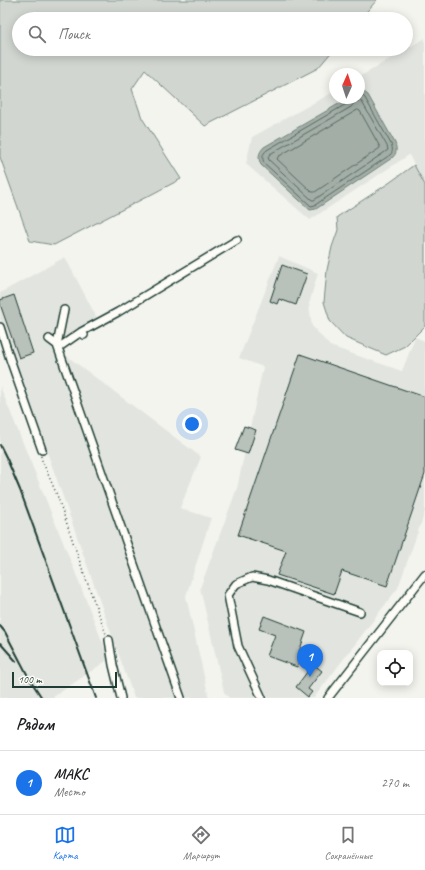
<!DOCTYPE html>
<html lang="ru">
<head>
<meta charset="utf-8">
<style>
	body { margin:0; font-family:Caveat,sans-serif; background:#f2f2f2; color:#202124 }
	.controls { position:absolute; right:12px; bottom:12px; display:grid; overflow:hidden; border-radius:8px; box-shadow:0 2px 10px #0003 }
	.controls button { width:36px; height:36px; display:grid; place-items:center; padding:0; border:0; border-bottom:1px solid #e0e0e0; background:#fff; color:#202124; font:20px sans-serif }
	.compass { position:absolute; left:329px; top:68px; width:36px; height:36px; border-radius:50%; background:#fff; box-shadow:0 2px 10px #0003; rotate:3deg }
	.scale { position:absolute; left:12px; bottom:10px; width:105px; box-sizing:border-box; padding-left:4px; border:2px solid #1f3d34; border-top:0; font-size:11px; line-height:14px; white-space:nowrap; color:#1f3d34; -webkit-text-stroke:3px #fdfcf7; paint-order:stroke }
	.you { position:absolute; left:192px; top:424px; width:14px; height:14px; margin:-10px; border:3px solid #fff; border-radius:50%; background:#1a73e8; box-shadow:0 0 0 6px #1a73e833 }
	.badge { display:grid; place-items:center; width:26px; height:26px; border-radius:50%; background:#1a73e8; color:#fff; font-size:13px; font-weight:700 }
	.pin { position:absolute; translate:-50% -33px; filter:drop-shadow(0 1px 2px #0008) }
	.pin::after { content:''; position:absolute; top:21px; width:14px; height:12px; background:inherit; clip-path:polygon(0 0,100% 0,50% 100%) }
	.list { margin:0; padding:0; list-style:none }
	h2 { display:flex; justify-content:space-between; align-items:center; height:52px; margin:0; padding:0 16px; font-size:17px }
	h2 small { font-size:13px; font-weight:400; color:#757577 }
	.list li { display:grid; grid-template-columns:26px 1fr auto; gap:12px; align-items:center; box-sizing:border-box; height:64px; padding:0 16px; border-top:1px solid #e0e0e0 }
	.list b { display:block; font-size:15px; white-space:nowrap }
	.list p { margin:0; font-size:13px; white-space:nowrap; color:#757577 }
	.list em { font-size:13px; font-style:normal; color:#757577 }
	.icon { flex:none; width:22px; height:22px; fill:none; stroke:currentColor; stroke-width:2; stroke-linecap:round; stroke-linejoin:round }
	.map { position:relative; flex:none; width:425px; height:698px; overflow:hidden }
	.search { position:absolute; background:#fff; box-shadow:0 2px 10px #0003; left:12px; right:12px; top:12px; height:44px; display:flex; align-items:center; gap:10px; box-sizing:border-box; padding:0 14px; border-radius:22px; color:#757577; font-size:15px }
	.sheet { height:116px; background:#fff }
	nav { display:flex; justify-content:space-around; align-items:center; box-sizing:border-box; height:56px; border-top:1px solid #e0e0e0; background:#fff; font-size:11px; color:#757577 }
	nav a { display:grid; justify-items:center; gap:2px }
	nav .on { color:#1a73e8 }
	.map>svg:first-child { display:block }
	.built { fill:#e2e5df }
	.green { fill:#d1d6d1; stroke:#788a82 }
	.water { fill:#a3aea7; stroke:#6e8179 }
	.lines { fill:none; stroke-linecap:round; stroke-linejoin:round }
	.shore { stroke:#546a62; stroke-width:1 }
	.building { fill:#b9c1bb; stroke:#1f3d34 }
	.minor-casing { stroke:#1f3d34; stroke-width:10 }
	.path { stroke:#1f3d34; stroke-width:1.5; stroke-dasharray:1 3; stroke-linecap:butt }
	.minor { stroke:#fdfcf7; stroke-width:7 }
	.rail { stroke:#1f3d34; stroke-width:2 }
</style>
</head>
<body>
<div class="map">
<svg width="425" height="698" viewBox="0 0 425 698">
	<rect width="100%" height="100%" fill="#f4f4ef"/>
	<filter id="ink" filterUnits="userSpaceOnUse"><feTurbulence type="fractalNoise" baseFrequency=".025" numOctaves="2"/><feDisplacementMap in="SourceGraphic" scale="8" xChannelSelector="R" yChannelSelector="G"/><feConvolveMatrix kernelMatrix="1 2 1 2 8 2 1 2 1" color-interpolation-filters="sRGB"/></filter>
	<g filter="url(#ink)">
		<path class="built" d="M425,38V185L409,155L310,220L246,164L252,137L335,91V98H359V77Z
			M279,256L318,273L309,304L312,326L330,346L402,371L415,337L425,341V512L398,588L314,698H229L224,692L200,588L237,488L263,367L239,358Z
			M65,257L97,318L53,346L176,698H134L0,319V293Z
			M63,353L201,457L180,508L211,518L186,596L209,698H184Z
			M0,386L76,574L109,659L52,698H0Z"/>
		<path class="green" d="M0,0H377L360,19H19V49H334L318,68L205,126L145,70L132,89L142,118L181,179L54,245L30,241L0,157Z
			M414,165L425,185V326L405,346L386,355L346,338L330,321L324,302L327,270L332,247L338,230L337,217L389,183Z"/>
		<path class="water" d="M364,92L368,95L395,143C397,150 397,153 392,158L316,209L310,210L261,165C258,158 258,153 264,147L349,98H359V93Z"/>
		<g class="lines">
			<path class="shore" d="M350,98V101L348,103L267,150C262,154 262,158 264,163L311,206L315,205L390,155C393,152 393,149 391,144L365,98L363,96H359
				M357,101L362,102L387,146L388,150L314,200H312L269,160L268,157L270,154L351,107L355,102Z
				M358,110L360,111L380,147V148L315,192H312L277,159L278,157Z"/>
		</g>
		<path class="building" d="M282,265L307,274L296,305L279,299L277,304L270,301Z
			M14,295L33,353L19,358L0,304V300Z
			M300,354L425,397V474L387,586L342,571L334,594L277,575L286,551L238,535Z
			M244,426L256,430L248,454L235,450Z
			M264,616L306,632L299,652L302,653L297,667L267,656L275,635L259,629Z
			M313,664L322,671L308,689L312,692L308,697L296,687Z"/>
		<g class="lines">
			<defs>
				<path id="minor" d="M0,327L10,359L42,450
					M81,332L118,312L237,240
					M49,339L57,345L181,698
					M57,345L64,310
					M58,348L81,332L84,335
					M109,640L113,665L121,698
					M262,698L238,646L228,595L236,584L252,577L268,580L360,612
					M328,698L425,574"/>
			</defs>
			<use href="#minor" class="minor-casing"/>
			<path class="path" d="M41,456V458L57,495L83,571L106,634"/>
			<use href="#minor" class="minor"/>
			<path class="rail" d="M0,445L7,459L20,490L96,698
				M0,626L5,632L29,678L42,698
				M0,643L16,661"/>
		</g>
	</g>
</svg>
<div class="controls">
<button><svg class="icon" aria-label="locate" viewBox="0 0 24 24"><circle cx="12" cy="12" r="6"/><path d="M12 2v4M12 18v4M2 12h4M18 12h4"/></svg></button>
</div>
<svg class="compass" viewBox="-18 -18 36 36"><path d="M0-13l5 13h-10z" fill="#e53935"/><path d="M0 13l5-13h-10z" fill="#757577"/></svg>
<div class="scale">100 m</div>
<div class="you"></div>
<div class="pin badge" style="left:310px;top:677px">1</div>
<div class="search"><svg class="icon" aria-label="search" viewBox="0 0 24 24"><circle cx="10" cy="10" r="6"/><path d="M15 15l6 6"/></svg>Поиск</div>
</div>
<section class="sheet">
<h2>Рядом<small></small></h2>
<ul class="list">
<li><span class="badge">1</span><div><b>МАКС</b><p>Место</p></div><em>270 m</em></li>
</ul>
</section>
<nav>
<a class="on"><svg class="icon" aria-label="map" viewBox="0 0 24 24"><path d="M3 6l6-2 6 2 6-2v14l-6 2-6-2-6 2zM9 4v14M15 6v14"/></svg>Карта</a>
<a><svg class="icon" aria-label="directions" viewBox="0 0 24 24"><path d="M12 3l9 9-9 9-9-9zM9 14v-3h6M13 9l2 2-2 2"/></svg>Маршрут</a>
<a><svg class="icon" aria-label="saved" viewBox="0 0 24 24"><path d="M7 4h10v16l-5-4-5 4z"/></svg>Сохранённые</a>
</nav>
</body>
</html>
